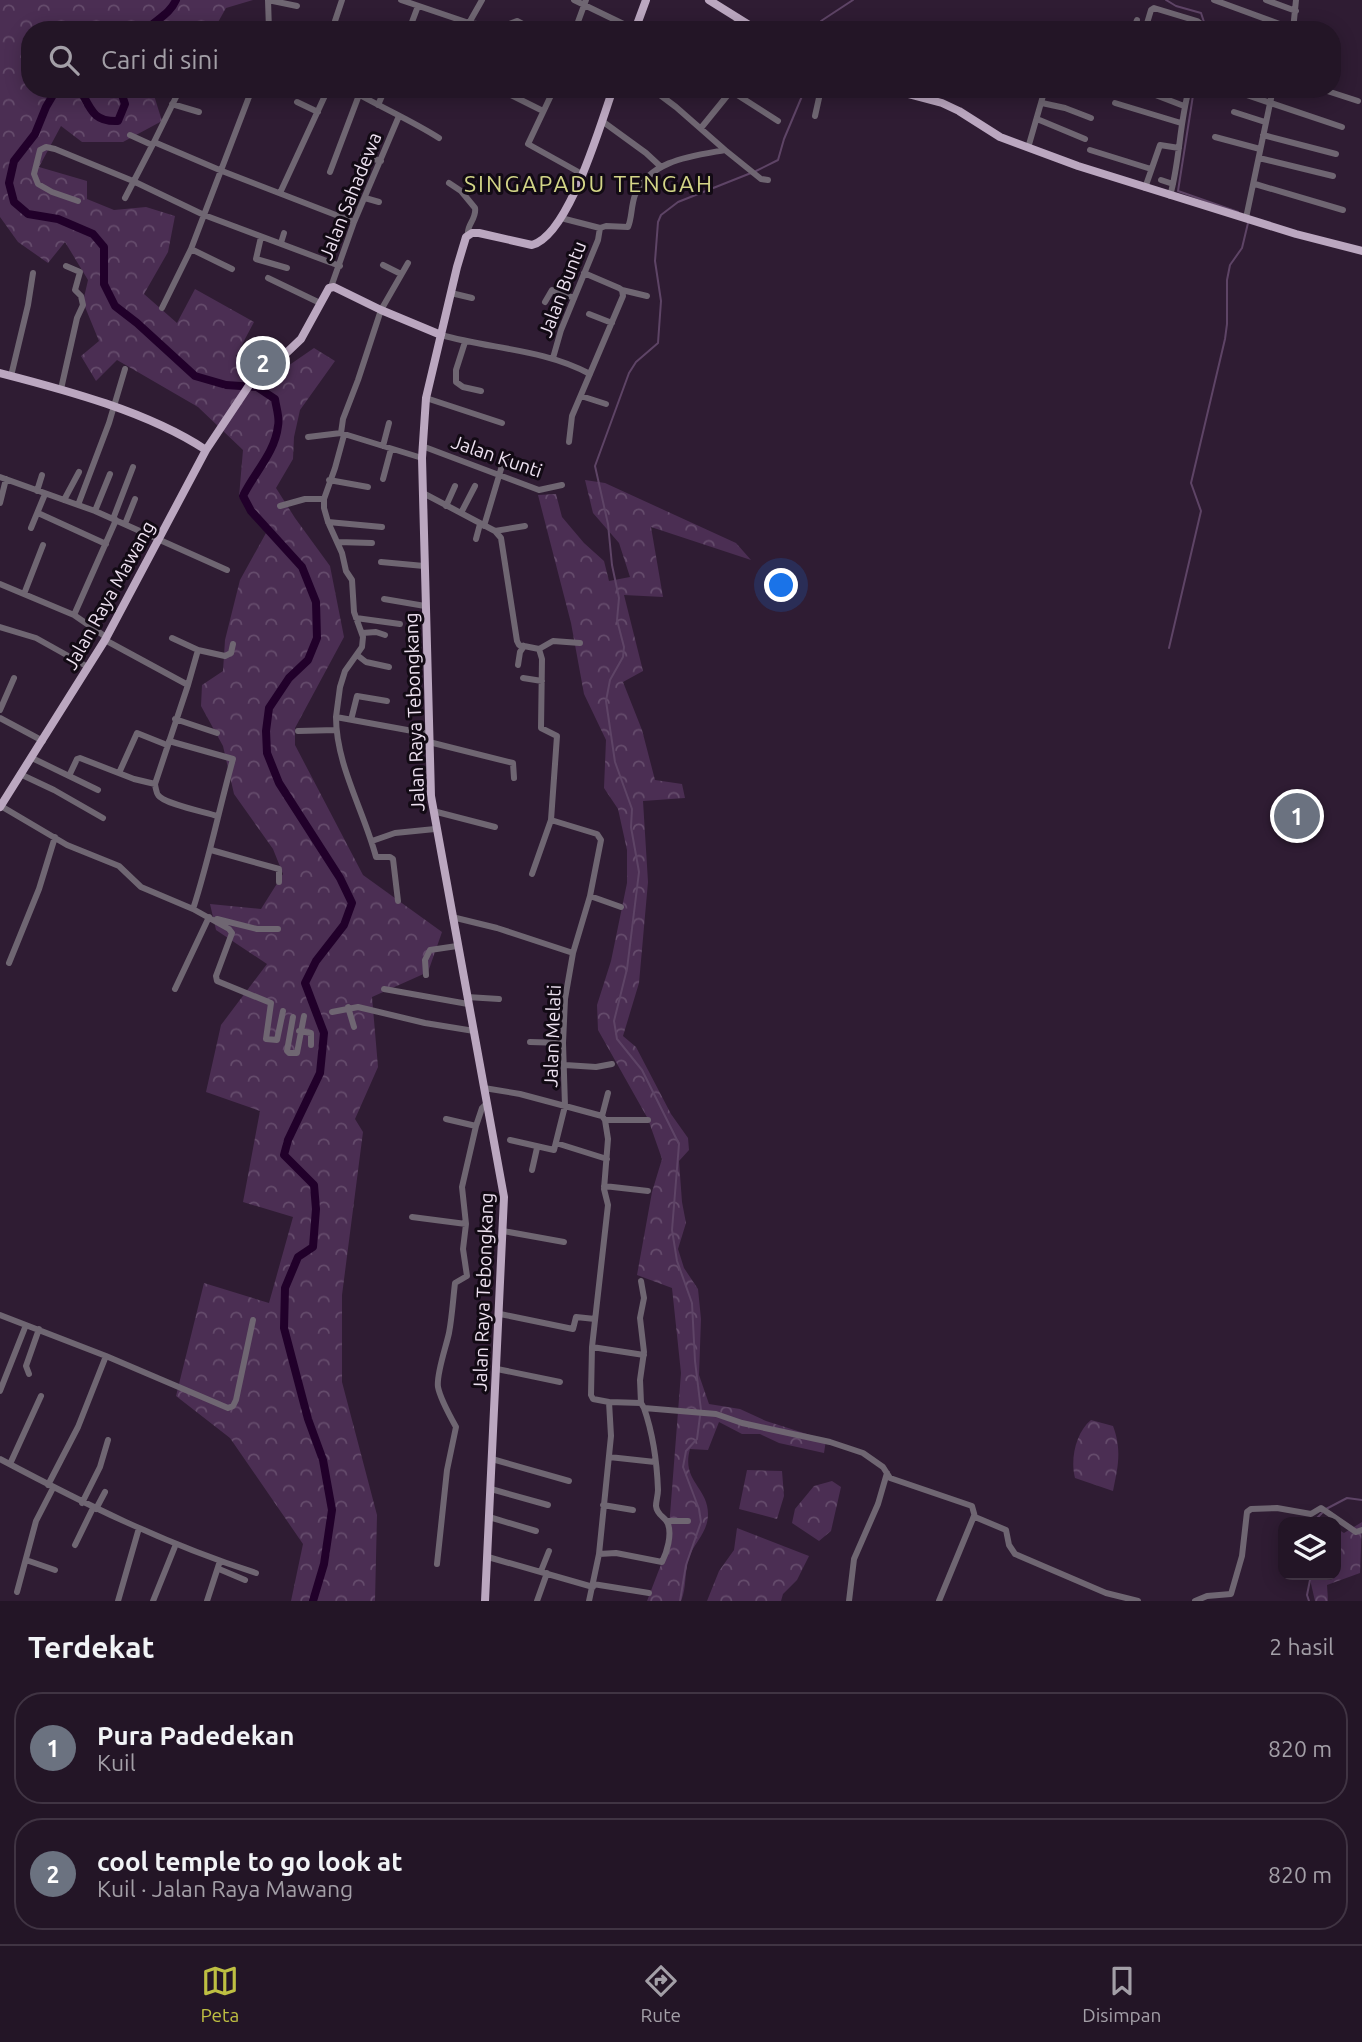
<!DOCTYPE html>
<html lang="id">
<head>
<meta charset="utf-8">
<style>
	body { margin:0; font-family:Ubuntu,sans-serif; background:#2b1e2e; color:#f1f3f6 }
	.controls { position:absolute; right:21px; bottom:21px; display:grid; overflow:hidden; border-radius:14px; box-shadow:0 4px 18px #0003 }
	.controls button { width:63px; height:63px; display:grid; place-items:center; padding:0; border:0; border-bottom:2px solid #403443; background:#231526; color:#f1f3f6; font:35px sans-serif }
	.you { position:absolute; left:782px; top:586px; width:24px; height:24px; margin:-18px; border:5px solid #fff; border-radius:50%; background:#1a73e8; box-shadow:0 0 0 10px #1a73e833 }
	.badge { display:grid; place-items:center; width:46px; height:46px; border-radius:50%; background:#bebf42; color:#fff; font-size:23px; font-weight:700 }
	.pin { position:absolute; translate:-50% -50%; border:4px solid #fff; box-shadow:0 2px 7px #0006 }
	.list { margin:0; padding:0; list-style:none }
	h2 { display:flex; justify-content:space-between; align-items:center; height:91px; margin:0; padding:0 28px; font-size:30px }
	h2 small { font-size:23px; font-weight:400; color:#a39fa7 }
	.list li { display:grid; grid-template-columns:46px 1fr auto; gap:21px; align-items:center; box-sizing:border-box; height:112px; margin:0 14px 14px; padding:0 14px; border:2px solid #403443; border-radius:28px }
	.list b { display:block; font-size:26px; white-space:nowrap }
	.list p { margin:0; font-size:23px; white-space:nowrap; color:#a39fa7 }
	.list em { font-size:23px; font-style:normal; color:#a39fa7 }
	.icon { flex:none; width:38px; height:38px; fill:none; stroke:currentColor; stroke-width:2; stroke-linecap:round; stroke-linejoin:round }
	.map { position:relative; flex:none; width:1362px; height:1601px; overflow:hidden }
	.search { position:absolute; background:#231526; box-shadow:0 4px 18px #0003; left:21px; right:21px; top:21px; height:77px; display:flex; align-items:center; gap:18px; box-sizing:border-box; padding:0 24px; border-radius:28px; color:#a39fa7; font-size:26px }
	.sheet { height:343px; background:#231526 }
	nav { display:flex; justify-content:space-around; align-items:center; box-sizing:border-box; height:98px; border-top:2px solid #403443; background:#231526; font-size:19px; color:#a39fa7 }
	nav a { display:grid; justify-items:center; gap:4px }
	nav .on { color:#bebf42 }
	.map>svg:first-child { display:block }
	.forest { fill:url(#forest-crowns) }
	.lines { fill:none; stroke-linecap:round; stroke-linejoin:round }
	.stream { stroke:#5e4466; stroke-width:2 }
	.river { stroke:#21002a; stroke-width:8 }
	.minor { stroke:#6f6672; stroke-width:6 }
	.major { stroke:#bba7c0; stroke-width:8 }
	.labels { text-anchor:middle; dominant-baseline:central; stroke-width:6; stroke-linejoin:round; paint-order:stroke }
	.street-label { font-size:19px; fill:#eee2f1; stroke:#120a14 }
	.quarter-label { font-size:23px; letter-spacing:2px; fill:#d3d587; stroke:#120a14 }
</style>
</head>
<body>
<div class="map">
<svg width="1362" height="1601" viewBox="0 0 1362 1601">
	<defs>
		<pattern id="forest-crowns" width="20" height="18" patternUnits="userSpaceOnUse" patternTransform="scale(1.75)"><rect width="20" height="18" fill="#4b2e53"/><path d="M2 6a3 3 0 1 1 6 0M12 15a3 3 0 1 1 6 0" fill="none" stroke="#654c6c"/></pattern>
	</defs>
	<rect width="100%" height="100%" fill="#2f1c33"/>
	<path class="forest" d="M0,0H253L226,8L217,24L206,30H30V89H152L162,121L123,142H82L61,126L39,167L87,181V199L114,210L146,207L175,216L168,252L144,294L177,323L195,289L254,322L236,356L272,377L314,348L335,361L300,410L294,437L293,459L276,488L295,518L330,566L344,637L295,728V745L363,875L442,932L428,972L372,997L378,1067L355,1119L363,1132L342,1295V1382L377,1515L375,1601H291L303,1544L230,1438L176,1396L204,1283L269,1303L293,1217L243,1202L260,1111L206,1092L221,1025L267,964L216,930L210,904L261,909L283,874L273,849L234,794L223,746L201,706L202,685L223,671L225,640L240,580L266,533L239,497L243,450L198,407L117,360L96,381L81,356L99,341L83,302L88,280L65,242L48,263L18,242L0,217Z
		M585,480L605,483L736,543L751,560L651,527L663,597L624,595L643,671L623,682L642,730L655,780L682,784L685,798L643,801L648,882L639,983L623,1036L636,1047L671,1114L688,1138L689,1150L679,1161L682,1202L686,1223L678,1249L684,1268L698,1289L701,1319L699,1375L709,1404L740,1409L766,1421L826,1440L824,1453L779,1443L760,1434H742L719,1422L708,1450L690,1449C681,1481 708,1487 708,1514C708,1533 694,1542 689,1558C684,1573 687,1587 681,1601H647L662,1562L669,1528L681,1373L672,1288L637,1275L652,1192L662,1159L648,1119L598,1030L597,1005L611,961L627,883V850L618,809L604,788L606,740L584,694L571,623L538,495L556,494L562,517L584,543L604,561L609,581L630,577L619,543L593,513Z
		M1091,1420L1113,1426C1122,1450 1118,1467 1113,1491L1075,1478C1070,1459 1076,1432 1091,1420Z
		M747,1470L782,1471L784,1496L777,1519L739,1509Z
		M832,1481L841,1487L831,1531L819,1541L792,1523L795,1509L814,1486Z
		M1362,1522L1360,1573L1327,1585L1328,1601H1315L1309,1575H1336V1528L1344,1533Z
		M737,1528L809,1556L797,1580L783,1594L781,1601H707L719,1571L734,1550Z"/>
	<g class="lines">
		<path class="stream" d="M1166,0L1176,6L1201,13L1205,25L1203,30
			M817,30L821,21L853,0
			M1194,89L1178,191L1238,212
			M756,171L778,160L784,139L805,89
			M1169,648L1201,511L1191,483L1225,339L1227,324V280L1230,265L1242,248L1248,223
			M701,1410L695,1361L692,1303L677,1261L672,1230L679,1144L642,1070L617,1039L614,1021L627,969L639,872L631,827L632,809L615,762L606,701L610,680L623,657L624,647L617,620L619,598L612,565L608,524L595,466L629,373L636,362L658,343L661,301L655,261L658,222L661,215L678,202L751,173
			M1326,1509L1347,1498L1362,1500
			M1313,1522L1322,1513
			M680,1601L686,1565L701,1522L699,1509L683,1467L686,1451L697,1439L700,1416
			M1309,1601L1307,1595L1311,1575"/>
		<path class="river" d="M146,30C157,19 170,14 176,0
			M60,89L56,90L46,107L35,134L14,161L9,183L14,202L28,214L58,219L93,234L104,247V284L115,306L137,323L195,376L226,385L257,387L275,399C276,407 280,418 278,426C275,453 254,473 243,496L251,511L302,567L316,602L317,638L308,660L289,678L269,708L266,731L267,753L279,783L340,878L352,903L344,925L316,961L305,983L324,1033L320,1073L288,1140L284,1155L314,1185L316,1209L313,1247L298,1257L285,1288L284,1328L308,1419L323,1460L332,1510L324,1564L313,1601
			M74,89L81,91C91,110 94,122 118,121L125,104L120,89"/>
		<path class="minor" d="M268,0L297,6
			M268,0L269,30
			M401,0L469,23L482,0
			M574,0L636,30
			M1214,0L1293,29
			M1266,0L1296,11
			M1137,20L1135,25L1146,27
			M469,23L501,27L517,21L534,30
			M332,30L342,0
			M409,30L418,6
			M575,30L586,0
			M731,30L739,18
			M1145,30L1151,10L1154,8L1197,21L1201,24L1199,30
			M1293,30L1296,0
			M349,89C380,107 409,119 439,138
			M554,89L528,144L582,174
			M728,89L778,121
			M1140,89L1184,106
			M1229,89L1342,127
			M1321,89L1358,101
			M511,95L543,111
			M297,102L318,112
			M1042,103L1065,108L1091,118
			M1115,103L1181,123
			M172,104L199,112
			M378,105L385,89
			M1234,112L1265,122
			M815,116L821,89
			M1037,119L1085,139
			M602,121L646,153L660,166
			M701,128L731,91
			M130,135L152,145
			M1263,135L1336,154
			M1215,137L1260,149
			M154,142L180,89
			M1028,148L1045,89
			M725,150L761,179L768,180
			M1090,150L1151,169
			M363,156L381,161
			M1259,158L1333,176
			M330,172L359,95
			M1161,180L1173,184
			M449,183L461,191L475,208C477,219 466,225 468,235
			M1255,184L1343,210
			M1145,188L1160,145L1179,148
			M280,193L328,89
			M1170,196C1180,161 1179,125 1189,89
			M125,198L154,142L222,171L354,222
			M365,198L379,202
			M78,201L52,192L38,184L34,174L40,150L46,147L55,149L133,181L204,215L340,266
			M561,218L600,228L606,226L628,227C632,218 631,206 635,195C650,160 692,156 725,150L676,107L652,89
			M1246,218L1273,89
			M261,237L256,259L287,268
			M281,243L284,233
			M191,249L232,269
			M383,265L401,274
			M268,278L320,303
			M331,287L354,222L399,116
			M622,290L647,296
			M451,293L472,298
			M545,302L552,290L574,298
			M162,308L191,249L252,89
			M589,314L612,323
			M441,335C491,349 544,349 590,374
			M465,342L456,370V382L463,387L481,391
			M553,358L561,330L598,240L600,228
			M11,376L28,305L33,273
			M61,389L77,318L83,305L81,296L75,290L80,272L66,266
			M581,396L606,404
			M426,398L502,423
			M341,433L343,419L358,380L381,310L408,263
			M344,435L335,468L324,499V508L328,522L342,553L346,571L352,580L354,612L363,637L362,647L345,671L340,687L336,717L429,734
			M308,437L341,433L422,458
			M569,442L572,416L623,296L622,290L619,288L584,273
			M383,446L389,423
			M422,446L539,490L562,485
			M0,477L95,511L227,570
			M383,479L391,449
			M329,480L368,487
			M37,491L42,475
			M423,493L495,531L501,538L517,641L519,645L539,649L542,659L541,728L557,736L551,820L597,834L601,840L590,896L573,953L565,999L563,1043L565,1106L602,1116L605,1120L608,1139L604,1189L608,1205L592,1347L591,1395L593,1399L609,1402L611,1436L599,1554L589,1601
			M64,500L79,472
			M0,503L6,479
			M78,505L109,423L125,369
			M280,506L305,499H324
			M446,506L455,486
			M95,511L110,474
			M38,513L106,544
			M461,513L475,486
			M113,519L133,467
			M328,522L382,527
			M125,524L135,499
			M484,526L504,459L523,464
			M31,528L45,494
			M495,531L525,526
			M476,539L480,524
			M338,542L372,543
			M381,562L424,566
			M0,584L74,615L106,637
			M24,594L43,545
			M384,599L425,606
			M74,615L116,520
			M356,618L400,624
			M0,627L36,638L88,667
			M362,633L376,632L385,635
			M172,638L198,650L225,656L231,653L233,644
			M105,640L188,685L155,784C155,785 157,795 158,795C164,804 205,812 217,816
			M539,649L553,641L580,643
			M357,655L366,662L389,667
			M518,665L520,652L524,646
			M523,678L542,681
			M188,685L198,650
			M0,710L14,678
			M336,717C336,765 364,811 376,857H390L393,859L398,901
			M0,718L43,741
			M175,719L217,733
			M351,720L357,696L387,701
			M298,731L336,730
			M169,741L233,759C219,809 209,860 193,909
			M429,742L513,763L514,778
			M32,758L98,790
			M119,773L137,733L167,745
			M20,774L54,790L103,818
			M69,776L77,759L80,758L134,779L155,784
			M1,806L67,845L119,866L141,887L193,909L229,929L232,933L216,976L217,981L271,1003L266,1039L277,1040L283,1011
			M433,811L495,827
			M372,841L395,833L435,829
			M211,850L279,869V882
			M532,874L551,820
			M590,896L621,907
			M452,917L497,928L573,953
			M217,919L257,929H278
			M9,963L39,889L55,837
			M426,975L425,960L430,950L457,946
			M175,989L209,917
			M384,989L468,1004
			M467,997L499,999
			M348,1007L354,1027
			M332,1012L358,1007L425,1023L474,1031
			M293,1017L287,1051L289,1053H297L304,1016
			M299,1031L311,1033V1045
			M530,1042L563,1043
			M565,1065L596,1067L612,1064
			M484,1088L520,1094L565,1106L554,1150L510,1140
			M602,1116L608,1093
			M446,1119L476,1126
			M605,1120H648
			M556,1143L607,1159
			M532,1170L537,1148
			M604,1186L648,1191
			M412,1217L466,1224
			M503,1231L564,1242
			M500,1314L573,1329L576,1317L595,1319
			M0,1315L106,1356L228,1408L233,1406L236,1400L253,1320
			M592,1347L644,1355
			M497,1369L560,1382
			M29,1374L26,1366L39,1329
			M0,1391L26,1325
			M609,1402L641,1403L644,1408L716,1414L742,1423L830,1442L863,1453L883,1467L890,1478L972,1506L975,1517L1006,1530L1009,1545L1015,1554L1106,1593L1138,1601
			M641,1403L640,1380L644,1352L640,1318L644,1298L641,1281
			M609,1457L655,1462
			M0,1459C83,1503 165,1544 256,1573
			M492,1459L569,1481
			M10,1464L41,1396
			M48,1485L78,1427L106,1356
			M491,1489L548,1505
			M82,1503L100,1467L108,1440
			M603,1505L633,1510
			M96,1509L105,1492
			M489,1517L536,1531
			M668,1521H688
			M75,1545L93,1508
			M599,1554L616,1553L662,1562C667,1552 672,1535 668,1524C666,1517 657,1516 656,1506C656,1501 658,1495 658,1490C657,1462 653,1434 644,1408
			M488,1557L593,1587
			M26,1560L55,1570
			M437,1564L447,1470L456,1427C451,1418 440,1398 438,1387C436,1375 446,1347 449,1333C452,1317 453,1300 455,1283L467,1276L463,1249L466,1224L462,1187L476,1126L482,1108L487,1103
			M219,1569L245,1580
			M541,1571L549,1551
			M593,1584L649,1593
			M17,1592L36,1521L53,1488
			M118,1601L139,1528
			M153,1601L176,1544
			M207,1601L220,1561
			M537,1601L547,1573
			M849,1601L854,1559L878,1504L887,1473
			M939,1601L974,1516
			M1195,1601L1207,1596L1231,1594L1242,1556L1247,1512L1251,1509L1277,1508L1311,1514L1321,1508L1356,1532L1362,1530"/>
		<path class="major" d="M709,0L757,30
			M635,30L646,0
			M889,89L942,103L959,111L1000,137L1078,166L1296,234L1362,251
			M0,373C66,390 149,412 206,450
			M0,807L105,640L206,450L256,375L280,359L301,339L329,288L334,287L381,310L441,335
			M485,1601L504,1197L431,796L422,458L426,398L457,267L466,237L472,233H479L532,245C569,235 600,125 613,89"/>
	</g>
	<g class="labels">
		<g class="street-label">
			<text transform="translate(350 196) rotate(-68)">Jalan Sahadewa</text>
			<text transform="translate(562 289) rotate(-69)">Jalan Buntu</text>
			<text transform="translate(497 456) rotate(19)">Jalan Kunti</text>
			<text transform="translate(109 595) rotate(-61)">Jalan Raya Mawang</text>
			<text transform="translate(414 712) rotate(-92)">Jalan Raya Tebongkang</text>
			<text transform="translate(552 1036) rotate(-88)">Jalan Melati</text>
			<text transform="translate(483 1292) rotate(-88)">Jalan Raya Tebongkang</text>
		</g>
		<g class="quarter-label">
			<text x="589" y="183">SINGAPADU TENGAH</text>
		</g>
	</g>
</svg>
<div class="controls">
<button><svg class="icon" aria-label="layers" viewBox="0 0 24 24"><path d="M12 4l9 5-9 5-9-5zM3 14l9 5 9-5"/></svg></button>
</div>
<div class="you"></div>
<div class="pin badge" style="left:1297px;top:816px;background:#6b7280">1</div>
<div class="pin badge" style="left:263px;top:363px;background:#6b7280">2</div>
<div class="search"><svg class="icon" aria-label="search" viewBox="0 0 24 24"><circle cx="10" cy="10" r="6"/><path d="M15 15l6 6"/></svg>Cari di sini</div>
</div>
<section class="sheet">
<h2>Terdekat<small>2 hasil</small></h2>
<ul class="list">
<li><span class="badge" style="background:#6b7280">1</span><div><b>Pura Padedekan</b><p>Kuil</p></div><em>820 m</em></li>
<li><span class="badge" style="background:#6b7280">2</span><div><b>cool temple to go look at</b><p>Kuil · Jalan Raya Mawang</p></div><em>820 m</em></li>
</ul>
</section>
<nav>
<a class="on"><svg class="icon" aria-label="map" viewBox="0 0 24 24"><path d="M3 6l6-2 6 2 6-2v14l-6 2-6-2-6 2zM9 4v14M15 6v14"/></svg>Peta</a>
<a><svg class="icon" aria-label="directions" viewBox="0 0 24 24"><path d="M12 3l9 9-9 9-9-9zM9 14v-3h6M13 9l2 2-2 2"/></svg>Rute</a>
<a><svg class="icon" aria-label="saved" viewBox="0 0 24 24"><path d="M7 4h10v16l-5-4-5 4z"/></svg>Disimpan</a>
</nav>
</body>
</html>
